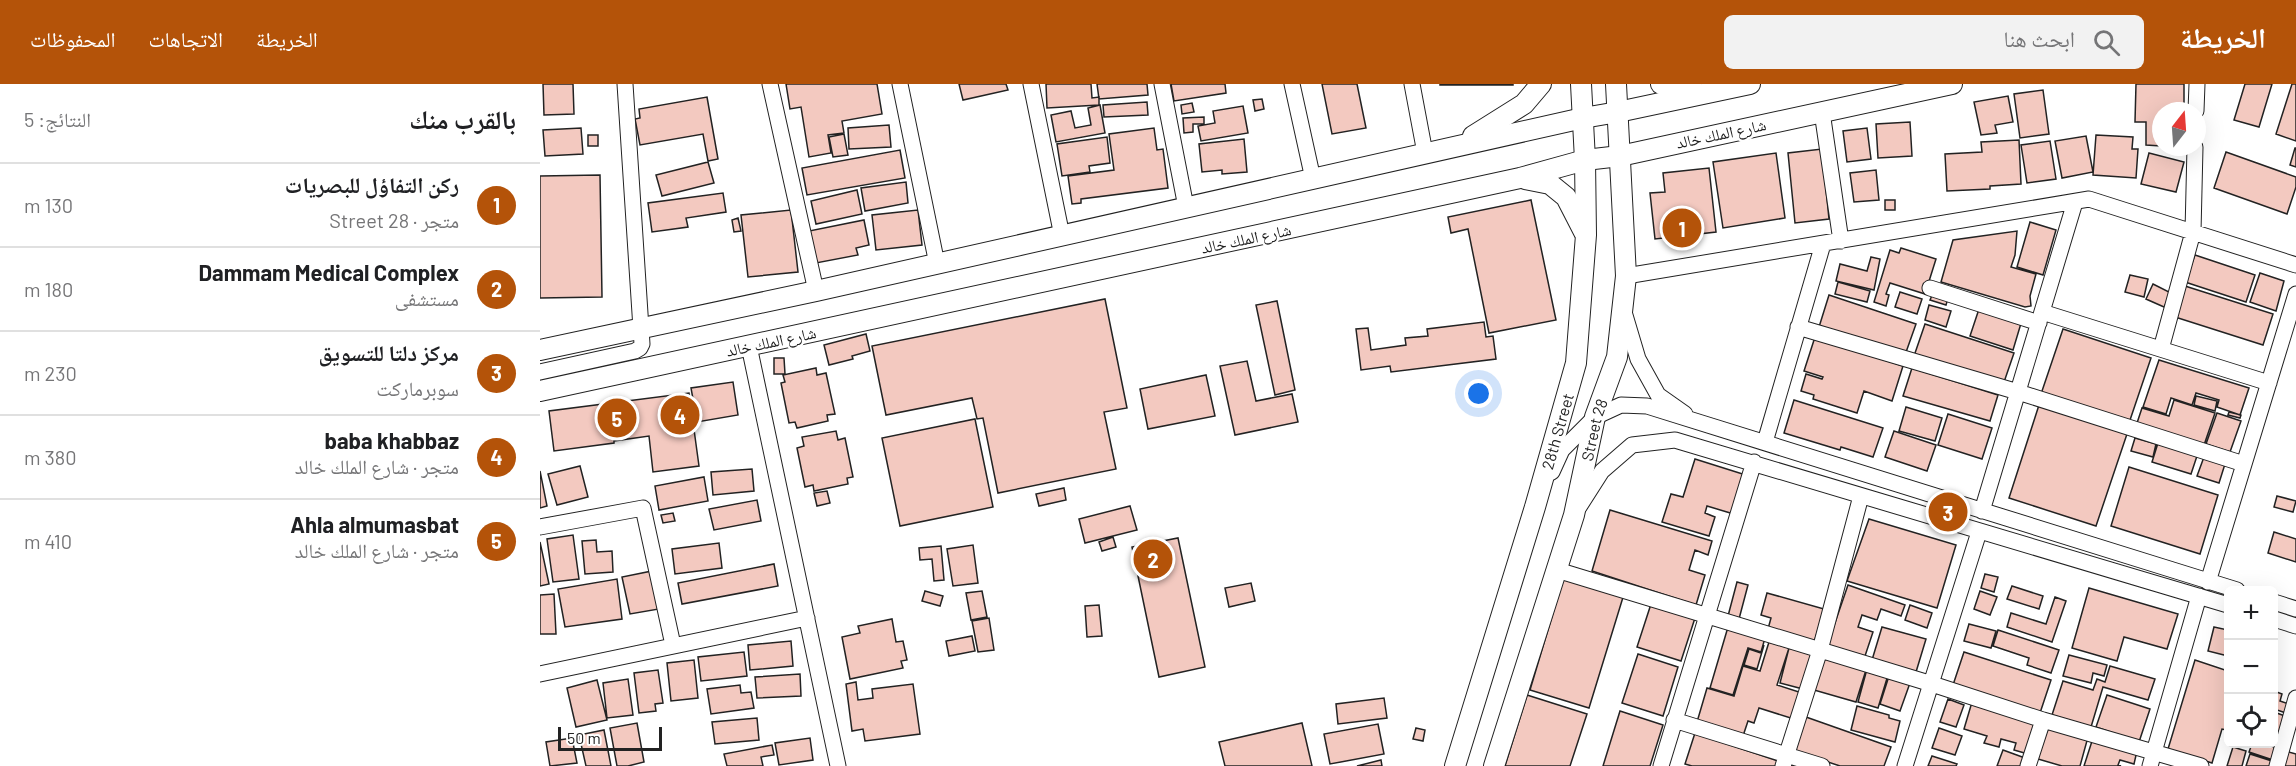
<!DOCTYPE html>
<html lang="ar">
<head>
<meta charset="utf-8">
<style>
	body { margin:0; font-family:Barlow,"Noto Naskh Arabic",sans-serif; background:#f2f2f2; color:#202124; direction:rtl }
	.controls { position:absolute; right:18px; bottom:18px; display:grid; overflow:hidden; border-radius:9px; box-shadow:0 6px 24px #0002 }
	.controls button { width:54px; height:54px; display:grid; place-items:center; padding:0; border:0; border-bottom:2px solid #e0e0e0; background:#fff; color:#202124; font:30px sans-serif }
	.compass { position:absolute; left:1612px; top:18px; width:54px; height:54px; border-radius:50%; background:#fff; box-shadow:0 6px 24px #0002; rotate:17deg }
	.scale { position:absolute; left:18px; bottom:15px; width:104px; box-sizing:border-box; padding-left:6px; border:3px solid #222; border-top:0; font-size:16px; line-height:21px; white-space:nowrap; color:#222; -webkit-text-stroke:4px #fff; paint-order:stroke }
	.you { position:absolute; left:939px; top:310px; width:21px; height:21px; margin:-15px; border:4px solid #fff; border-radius:50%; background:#1a73e8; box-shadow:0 0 0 9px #1a73e833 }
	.badge { display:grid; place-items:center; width:39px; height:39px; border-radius:50%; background:#b45309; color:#fff; font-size:20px; font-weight:700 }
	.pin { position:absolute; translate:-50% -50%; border:3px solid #fff; box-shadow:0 2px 6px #0006 }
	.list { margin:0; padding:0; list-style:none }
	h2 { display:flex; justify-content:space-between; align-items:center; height:78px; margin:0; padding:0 24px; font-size:26px }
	h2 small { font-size:20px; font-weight:400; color:#757577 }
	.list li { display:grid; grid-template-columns:39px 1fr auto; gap:18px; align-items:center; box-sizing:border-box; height:84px; padding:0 24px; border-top:2px solid #e0e0e0 }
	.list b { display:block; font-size:22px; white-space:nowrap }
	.list p { margin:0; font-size:20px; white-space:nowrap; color:#757577 }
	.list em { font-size:20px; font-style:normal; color:#757577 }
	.icon { flex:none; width:33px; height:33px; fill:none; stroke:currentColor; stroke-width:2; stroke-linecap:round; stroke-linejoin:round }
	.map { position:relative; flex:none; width:1756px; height:682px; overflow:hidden; direction:ltr }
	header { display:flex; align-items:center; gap:36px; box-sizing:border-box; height:84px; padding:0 30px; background:#b45309; color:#fff }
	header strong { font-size:28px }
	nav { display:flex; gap:33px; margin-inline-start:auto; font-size:21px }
	.search { width:420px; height:54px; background:#f2f2f2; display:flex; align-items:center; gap:15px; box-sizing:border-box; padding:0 21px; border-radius:9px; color:#757577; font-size:22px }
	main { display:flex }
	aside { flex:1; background:#fff }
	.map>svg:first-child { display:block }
	.building { fill:#f3c9c0; stroke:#222; stroke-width:1.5 }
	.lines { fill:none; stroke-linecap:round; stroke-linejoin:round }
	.minor-casing { stroke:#222; stroke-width:17 }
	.major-casing { stroke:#222; stroke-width:22 }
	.minor { stroke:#fff; stroke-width:15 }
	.major { stroke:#fff; stroke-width:20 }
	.labels { text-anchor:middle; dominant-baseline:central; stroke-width:4.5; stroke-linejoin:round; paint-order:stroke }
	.street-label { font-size:16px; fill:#222; stroke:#fff }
</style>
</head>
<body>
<header>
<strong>الخريطة</strong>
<div class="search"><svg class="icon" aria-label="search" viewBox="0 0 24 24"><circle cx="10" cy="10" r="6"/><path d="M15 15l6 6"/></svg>ابحث هنا</div>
<nav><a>الخريطة</a><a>الاتجاهات</a><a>المحفوظات</a></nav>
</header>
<main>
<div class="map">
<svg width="1756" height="682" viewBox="0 0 1756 682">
	<rect width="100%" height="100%" fill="#fff"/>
	<path class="building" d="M3,0H33L34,30L4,31Z
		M246,0H337L342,30L302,37L304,49L288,51L291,69L269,73L261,23L250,25Z
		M419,0H466L468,6L423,16Z
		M506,0H551L552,14L559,13V21L507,24Z
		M557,0H607L608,11L559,15Z
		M631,0H685L686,9L634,17Z
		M782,0H817L826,44L792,50Z
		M900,0H973V1H900Z
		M1596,0H1644V27H1621V62L1606,61V38H1595Z
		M1705,0H1732L1719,43L1694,36Z
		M1752,0H1756V57L1736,50Z
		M1503,6L1509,50L1480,54L1474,10Z
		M1468,12L1473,38L1455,41L1457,49L1441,51L1434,18Z
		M167,13L178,75L168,77L163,50L100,61L95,35L100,34L99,25Z
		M722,15L724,25L715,27L713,16Z
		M607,18L608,31L564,33L563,21Z
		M652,19L654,28L642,30L641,21Z
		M560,21L565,49L516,58L511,31L531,27L535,44L551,41L548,24Z
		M703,22L708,49L661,57L658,42L675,39L673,27Z
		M664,33V40H653V48L644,49L643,34Z
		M1370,38L1372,72L1338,74L1336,40Z
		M349,41L351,63L309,65L308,44Z
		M41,44L43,70L5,72L3,46Z
		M614,44L617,66L623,65L628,104L541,115V119L532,120L528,92L574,86L569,50Z
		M1327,44L1331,75L1307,78L1303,47Z
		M304,50L308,71L293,73L289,53Z
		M48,51H58V62H48Z
		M1556,51L1593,53L1592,65H1598L1596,94L1553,91Z
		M1546,52L1553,88L1522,94L1515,57Z
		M567,53L570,79L549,82L550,88L522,92L517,60Z
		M704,55L707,88L682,90V86L662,88L659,60Z
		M1479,56L1481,100L1450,102V105L1407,107L1405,70L1442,68L1441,58Z
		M1510,57L1516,95L1487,99L1481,61Z
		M1755,64H1756V83L1750,81Z
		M1282,65L1289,135L1255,139L1248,69Z
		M360,66L365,94L267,111L262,84Z
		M1686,68L1756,93V103L1747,130L1674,104Z
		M1236,69L1245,134L1183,144L1173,78Z
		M1609,69L1644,78L1636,108L1601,100Z
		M168,78L174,99L122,112L116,91Z
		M1169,84L1176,148L1115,155L1110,109L1125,108L1123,89Z
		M1336,86L1339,116L1314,118L1310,89Z
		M60,91L62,213L0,214V92Z
		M366,98L368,119L325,127L321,104Z
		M317,106L322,130L276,140L271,117Z
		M183,109L186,128L146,134L148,143L112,148L108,119Z
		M991,116L1016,236L949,249L928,145L911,149L908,133Z
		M1345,116H1355V126H1345Z
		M251,126L258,188L208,193L201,131Z
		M378,126L382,161L336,166L332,131Z
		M198,134L201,147L194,148L192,136Z
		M324,136L329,161L316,164L318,171L276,179L269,147Z
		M1490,138L1516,146L1503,191L1477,183Z
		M1477,147L1475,171L1471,183L1496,190L1490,212L1491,222L1485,223L1401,198L1413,156Z
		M1361,164L1396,175L1385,210L1350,199L1346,210L1349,211L1346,222L1334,218L1350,166L1359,169Z
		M1655,171L1715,191L1706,218L1645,198Z
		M1331,173L1340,175L1334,206L1296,197L1300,180L1327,187Z
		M1720,189L1744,197L1736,227L1710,218Z
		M1590,191L1608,195L1604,213L1585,208Z
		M1298,198L1330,207L1327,218L1295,210Z
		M1613,200L1631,209L1624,223L1606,215Z
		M1645,202L1733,230L1723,261L1635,233Z
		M1360,208L1382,215L1377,230L1355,223Z
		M1393,209L1408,214L1406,221L1390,216Z
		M1289,211L1376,240L1365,271L1279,243Z
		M565,215L587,324L564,328L576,385L458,409L443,334L437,335L432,314L346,331L332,262Z
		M737,217L755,306L735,311L716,221Z
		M1389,221L1411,227L1406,243L1385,236Z
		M1440,222L1482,236L1473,266L1430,252Z
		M944,238L946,253L953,252L956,275L851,288L850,282L821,286L816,245L828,244L831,266L866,261L865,254L888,252L887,245Z
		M1385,240L1474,269L1463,301L1374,272Z
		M1523,245L1611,274L1589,339L1501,310Z
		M326,250L330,267L312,272L313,275L289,281L284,261Z
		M1275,253L1363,282L1352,317L1324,307L1317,329L1273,315L1274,311L1261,307L1266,290L1282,295L1283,293L1264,287Z
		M234,274H244L245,290H234Z
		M1619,276L1709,304L1700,331L1677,323L1679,316L1656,309L1652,321L1631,314L1626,330L1603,323Z
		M707,277L716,317L752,310L758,338L695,351L680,282Z
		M276,284L277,291L286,289L295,330L287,331L288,337L257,344L255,338L249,339L241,299L245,298L243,291Z
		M1372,284L1458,311L1450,337L1363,312Z
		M666,291L675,332L608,345L600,305Z
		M193,298L198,331L157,338L151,304Z
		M149,309L159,382L113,388L109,352L74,357V359L14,367L9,327Z
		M1656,312L1677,317L1675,327L1654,321Z
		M1254,316L1343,344L1333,373L1301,363L1300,366L1244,349Z
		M1634,316L1675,329L1663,364L1596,342L1602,324L1629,332Z
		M1499,321L1587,350L1556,442L1469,414Z
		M1366,323L1402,334L1395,357L1359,347Z
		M1689,328L1701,331L1700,334L1688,331Z
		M1677,329L1701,337L1690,368L1666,360Z
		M1408,330L1452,344L1442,375L1398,361Z
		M435,335L453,423L360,442L342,354Z
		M296,347L298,356L305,354L313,393L307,394L308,400L274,407L273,401L265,403L257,364L264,362L262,353Z
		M1354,347L1396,361L1387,387L1345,373Z
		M1595,354L1616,360L1613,373L1591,367Z
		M1618,359L1657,372L1651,390L1612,378Z
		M1664,373L1685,380L1679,399L1657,392Z
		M1155,375L1209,392L1197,431L1167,422L1165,429L1175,433L1169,452L1122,438L1131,410L1143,413Z
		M40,382L48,413L17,421L8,390Z
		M1589,383L1678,411L1660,470L1571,442Z
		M212,385L214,407L173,411L171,388Z
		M0,387L7,422L0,424Z
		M164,393L168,417L119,426L115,402Z
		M524,404L526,416L499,422L496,410Z
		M287,407L290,419L277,422L274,409Z
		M1737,412L1756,417L1753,428L1734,423Z
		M217,416L221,437L174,446L169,425Z
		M590,422L597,446L545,459L539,435Z
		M1070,426L1172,457L1168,471L1155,466L1149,486L1165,491L1156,521L1052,487Z
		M133,429L135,437L123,439L121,431Z
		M1329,435L1416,461L1397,524L1307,497Z
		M1734,448L1756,455V478L1728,469Z
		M33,451L39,495L13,498L7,455Z
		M573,453L576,463L562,467L559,458Z
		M638,454L665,583L619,593L592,463Z
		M56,456L57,468L72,467L73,488L45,490L42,457Z
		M0,458L9,500L0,502Z
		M179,459L182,484L135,490L132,465Z
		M433,461L438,499L413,502L407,465Z
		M401,462L404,496L394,497L392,475L380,476L379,464Z
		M234,480L238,502L142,520L138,499Z
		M112,487L119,525L90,530L82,493Z
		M1445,490L1458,493L1454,508L1441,504Z
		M1024,492L1084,510L1049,624L990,606Z
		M77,495L82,535L25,543L18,505Z
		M1197,498L1208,501L1199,535L1188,532Z
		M711,499L715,517L689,523L685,504Z
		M1308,501L1365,521L1361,532L1341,525L1337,536L1322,531L1318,543L1333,548L1324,575L1287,562Z
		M1472,502L1503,512L1499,525L1467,515Z
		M1549,504L1638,530L1627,565L1584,553L1577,577L1532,564Z
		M385,507L403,512L400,522L382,517Z
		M442,507L447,533L431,536L426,509Z
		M1440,507L1457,513L1450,531L1434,525Z
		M1227,509L1284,525L1274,559L1228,545L1231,534L1221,531Z
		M14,510L16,550H0V511Z
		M1515,513L1526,517L1512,558L1467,543L1471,529L1506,540Z
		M1111,520L1155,534L1141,577L1097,563Z
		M559,521L562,552L547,553L545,522Z
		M1370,521L1392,529L1387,544L1365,536Z
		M449,534L454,566L438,568L432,537Z
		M352,535L356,558L363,557L367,576L361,577L363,584L310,595L302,553L320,549L318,542Z
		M1429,540L1456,547L1451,564L1424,557Z
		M1188,543L1225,554L1221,568L1208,564L1193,611L1170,604Z
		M1342,543L1386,555L1376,588L1332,576Z
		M1674,543L1688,546V572L1668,567Z
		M1458,546L1519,566L1511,589L1487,581L1489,574L1453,562Z
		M432,552L435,567L409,572L406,557Z
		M251,557L253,582L210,586L208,561Z
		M1229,558L1249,564L1237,601L1262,609L1254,635L1219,624L1214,639L1208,637L1203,652L1157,638L1167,604L1194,612L1203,582L1220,587Z
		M1224,561L1217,585L1204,581L1209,565L1221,569Z
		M1249,564L1272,570L1263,605L1240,599Z
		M204,568L207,592L161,597L158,573Z
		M1424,568L1511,596L1500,629L1413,601Z
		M1098,570L1138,583L1123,632L1082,619Z
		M1529,571L1567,581L1564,592L1553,589L1551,599L1523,592Z
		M1283,574L1326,586L1316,618L1274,606Z
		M154,576L158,614L131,617L127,579Z
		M1655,576L1688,587V641L1687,646L1682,645L1672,679L1628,665Z
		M1570,582L1615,595L1608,616L1563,603L1551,643L1512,631L1523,597L1553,606L1557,595L1565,598Z
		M1327,585L1348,591L1338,624L1318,618Z
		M118,586L123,619L115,620L116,627L99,629L94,589Z
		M260,590L261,612L217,614L215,593Z
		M1349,592L1370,599L1360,627L1340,620Z
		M88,595L93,631L67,634L63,599Z
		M57,596L67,636L36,643L27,604Z
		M316,598L318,616L333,614L332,605L373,600L380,650L325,657L323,645L312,647L306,600Z
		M200,601L201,609L211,608L214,624L171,630L167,605Z
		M1734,607L1742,610L1740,617L1749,620L1746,629L1734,625Z
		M987,611L1047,630L1030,682H965Z
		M1567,611L1610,625L1599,658L1556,643Z
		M844,614L847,634L798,640L796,620Z
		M1408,615L1424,621L1416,643L1400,638Z
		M1432,618L1498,637L1488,670L1474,666L1476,659L1461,655L1459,663L1444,659L1447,652L1424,645Z
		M1317,622L1349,631V634L1360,637L1355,658L1311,646Z
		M1080,627L1123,641L1110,682H1063Z
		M1734,628L1745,632L1736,659L1734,658Z
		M1266,633L1351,663L1344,682H1300L1255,667Z
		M217,634L219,656L175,660L172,638Z
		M97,639L104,678L88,682H77L70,644Z
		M762,639L772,682H685L679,658Z
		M838,640L844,670L790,680L784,650Z
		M1507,641L1548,653L1540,682H1522L1498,675Z
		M876,644L885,646L883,657L873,655Z
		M1399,644L1422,652L1415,671L1392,664Z
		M64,646L71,682H46L39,651Z
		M1155,649L1241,678L1240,682H1152L1145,680Z
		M32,654L37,679L10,682L6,658Z
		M270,654L273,676L239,681L235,659Z
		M1553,654L1597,667L1594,680L1580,676L1578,681L1581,682H1544Z
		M1712,660H1724L1737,664L1733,676L1709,668Z
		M232,661L234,671L221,673L223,682H187L184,670Z
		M1693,663L1706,667L1702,682H1687Z
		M1463,666L1485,674L1482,682H1457Z
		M1745,667L1756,670V682H1740Z
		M1710,670L1735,678L1734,682H1706Z
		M1392,672L1417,680L1416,682H1388Z
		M841,676L842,682H817Z"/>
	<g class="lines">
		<defs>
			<path id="minor" d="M230,0L276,207
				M360,0L397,180
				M491,0L522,152
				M622,0L646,123
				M752,0L773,95
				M872,0L885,69
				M1656,27L1657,0
				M1282,28L1301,157
				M1086,192L1549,115L1756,181
				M1390,204L1499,239
				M1084,228L1098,275L1118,311L1145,330
				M1502,228L1729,299
				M1258,243L1478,308L1704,380
				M209,262L298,682
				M1621,265L1653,148L1655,63
				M0,288L95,267L100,264L102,260L85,0
				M1225,358L1283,160
				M1012,388L1022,366L1055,333L1081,321L1107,322L1697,506
				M1039,423L1062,387L1092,361L1135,356L1688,521
				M1442,427L1535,118
				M0,443L103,424L133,561
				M1017,486L1392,600L1503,636L1661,682
				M1668,498L1756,210
				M1734,518L1756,525
				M1734,535L1756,542
				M0,590L267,534
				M1134,636L1282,682
				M1121,682L1214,378
				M1243,682L1280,566L1321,412
				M1365,682L1439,448
				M1488,682L1503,636
				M1610,682L1659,512
				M1737,682L1756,614"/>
			<g id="major">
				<path d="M1121,0L1131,4L1154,7"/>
				<path d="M933,52L984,20L1001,0"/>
				<path d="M985,95L1010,100L1026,113L1044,148"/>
				<path d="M0,266L276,207L1043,34L1078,28L1210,0"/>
				<path d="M0,307L980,94L1045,76L1080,72L1412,0"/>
				<path id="s1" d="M915,682L995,423L1036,279L1046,151L1045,76L1041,0"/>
				<path id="s2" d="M954,682L1034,431L1055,333L1077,273L1086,192L1076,0"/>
			</g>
		</defs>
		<use href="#minor" class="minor-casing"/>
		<use href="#major" class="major-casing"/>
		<use href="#minor" class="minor"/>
		<use href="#major" class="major"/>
	</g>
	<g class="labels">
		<g class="street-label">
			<text transform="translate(1181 49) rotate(-12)">شارع الملك خالد</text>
			<text transform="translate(706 154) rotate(-12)">شارع الملك خالد</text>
			<text transform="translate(231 257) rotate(-12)">شارع الملك خالد</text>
			<text stroke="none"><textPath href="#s2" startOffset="351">Street 28</textPath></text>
			<text stroke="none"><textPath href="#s1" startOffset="350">28th Street</textPath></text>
		</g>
	</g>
</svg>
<div class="controls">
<button>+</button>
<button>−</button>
<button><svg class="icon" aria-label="locate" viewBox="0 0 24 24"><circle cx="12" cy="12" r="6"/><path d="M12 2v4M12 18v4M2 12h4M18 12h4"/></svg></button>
</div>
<svg class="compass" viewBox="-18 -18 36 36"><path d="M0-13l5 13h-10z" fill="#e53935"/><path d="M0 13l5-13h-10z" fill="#757577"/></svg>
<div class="scale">50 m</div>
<div class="you"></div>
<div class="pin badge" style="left:1142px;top:144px">1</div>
<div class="pin badge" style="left:613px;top:475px">2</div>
<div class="pin badge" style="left:1408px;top:428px">3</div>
<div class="pin badge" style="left:140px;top:331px">4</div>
<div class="pin badge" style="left:77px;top:334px">5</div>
</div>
<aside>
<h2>بالقرب منك<small>النتائج: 5</small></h2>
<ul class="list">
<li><span class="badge">1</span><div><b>ركن التفاؤل للبصريات</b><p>متجر · Street 28</p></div><em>130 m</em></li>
<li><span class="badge">2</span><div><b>Dammam Medical Complex</b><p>مستشفى</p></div><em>180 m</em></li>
<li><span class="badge">3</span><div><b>مركز دلتا للتسويق</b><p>سوبرماركت</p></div><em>230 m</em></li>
<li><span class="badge">4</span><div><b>baba khabbaz</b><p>متجر · شارع الملك خالد</p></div><em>380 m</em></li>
<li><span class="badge">5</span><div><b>Ahla almumasbat</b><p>متجر · شارع الملك خالد</p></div><em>410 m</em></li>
</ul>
</aside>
</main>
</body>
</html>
